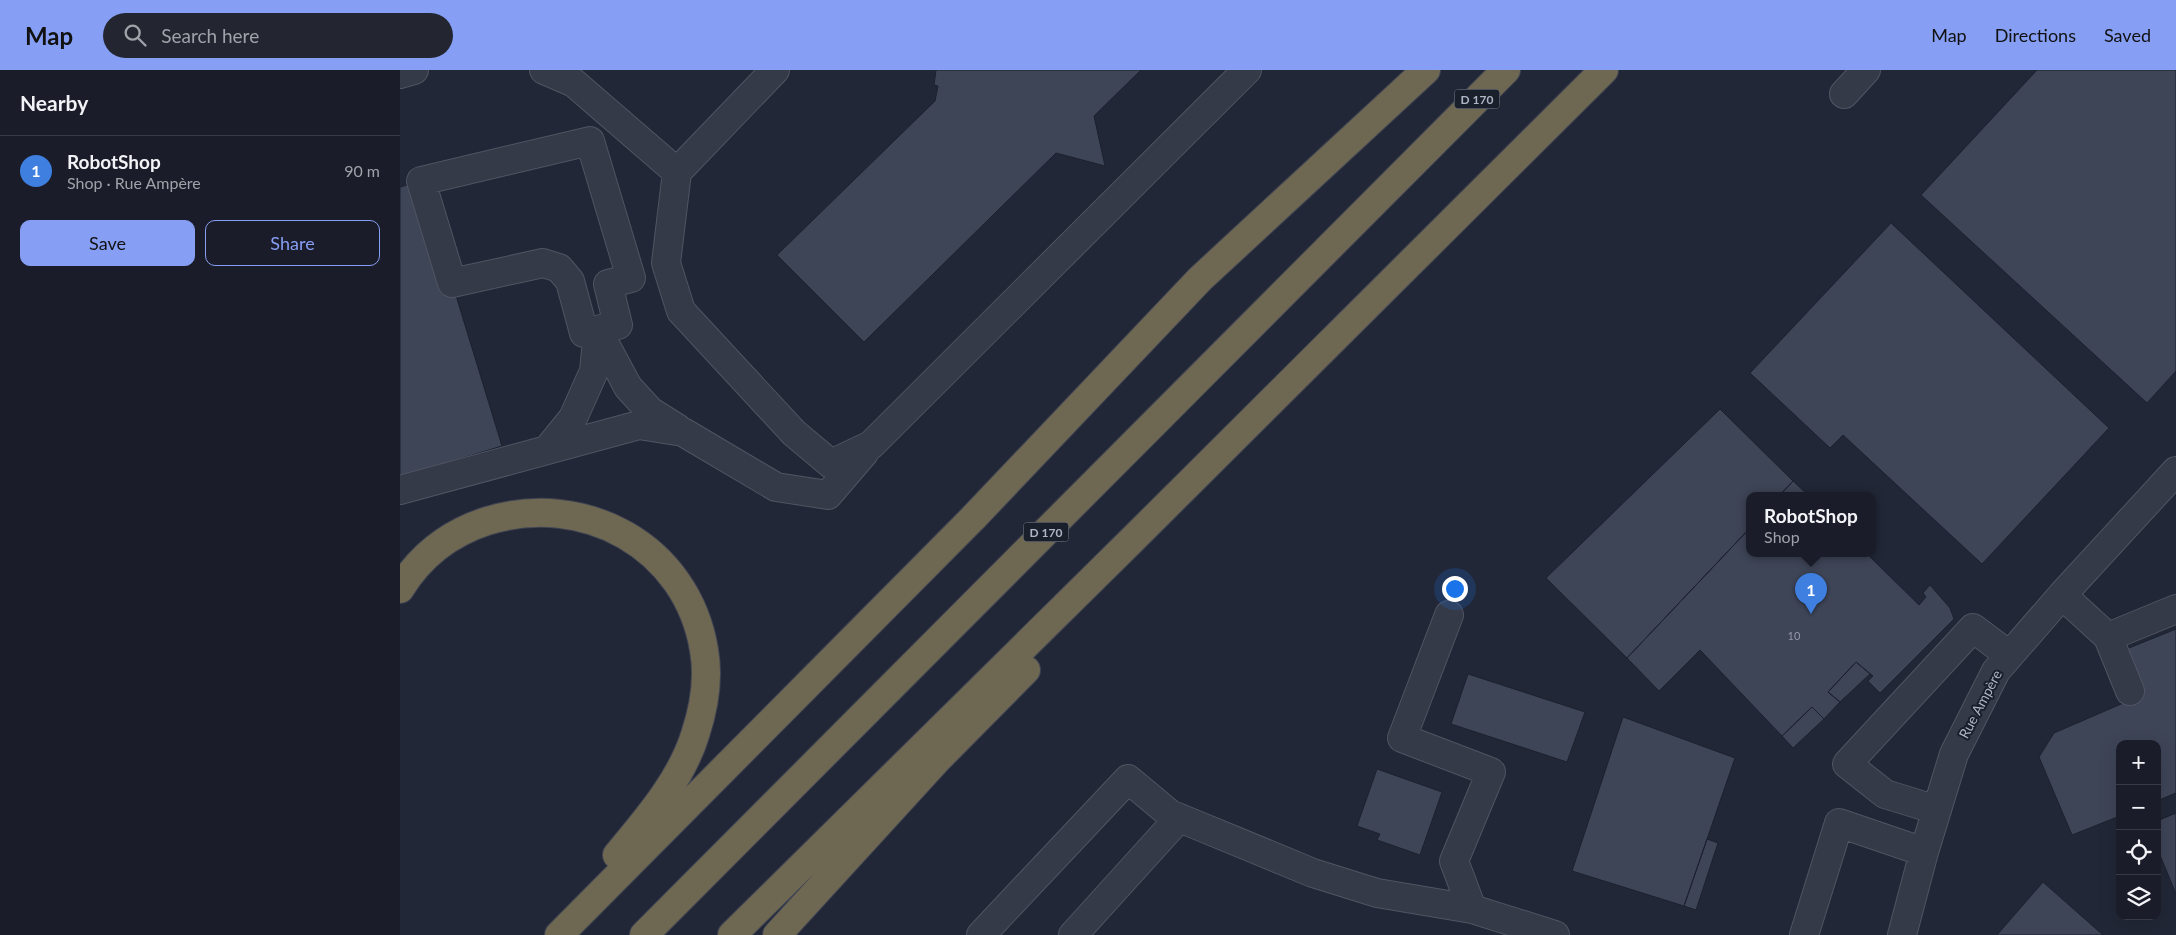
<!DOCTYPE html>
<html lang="en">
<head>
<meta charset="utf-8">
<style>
	body { margin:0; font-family:Lato,sans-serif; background:#232631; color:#f1f3f6 }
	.controls { position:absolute; right:15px; bottom:15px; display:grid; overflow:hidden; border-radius:10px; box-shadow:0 5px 20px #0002 }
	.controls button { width:45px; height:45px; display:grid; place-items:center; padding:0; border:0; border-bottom:1px solid #383b46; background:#1a1d29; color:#f1f3f6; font:25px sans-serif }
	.you { position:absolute; left:1054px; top:518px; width:18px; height:18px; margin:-12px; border:4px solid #fff; border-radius:50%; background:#1a73e8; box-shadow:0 0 0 8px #1a73e833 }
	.badge { display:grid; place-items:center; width:32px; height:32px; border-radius:50%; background:#869ef3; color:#fff; font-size:16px; font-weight:700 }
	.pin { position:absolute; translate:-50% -41px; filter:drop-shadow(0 1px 2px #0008) }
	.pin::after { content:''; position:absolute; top:26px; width:18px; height:15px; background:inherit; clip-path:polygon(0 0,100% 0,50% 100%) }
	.popup { position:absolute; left:1346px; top:422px; width:130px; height:65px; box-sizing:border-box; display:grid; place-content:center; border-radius:10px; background:#1a1d29; filter:drop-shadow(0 1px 4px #0005); font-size:16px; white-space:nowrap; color:#9fa2a8 }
	.popup b { font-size:19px; color:#f1f3f6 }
	.popup::after { content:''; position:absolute; left:50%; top:100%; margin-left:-10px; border:10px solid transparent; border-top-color:#1a1d29 }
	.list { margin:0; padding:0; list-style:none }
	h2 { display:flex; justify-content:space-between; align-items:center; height:65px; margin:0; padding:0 20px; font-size:21px }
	h2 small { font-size:16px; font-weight:400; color:#9fa2a8 }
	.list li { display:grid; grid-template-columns:32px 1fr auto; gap:15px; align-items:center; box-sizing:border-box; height:70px; padding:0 20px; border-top:1px solid #383b46 }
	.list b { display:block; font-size:19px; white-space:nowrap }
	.list p { margin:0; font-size:16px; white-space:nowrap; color:#9fa2a8 }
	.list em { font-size:16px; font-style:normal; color:#9fa2a8 }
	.actions { display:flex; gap:10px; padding:15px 20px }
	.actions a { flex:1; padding:11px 0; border:1px solid #869ef3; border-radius:10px; text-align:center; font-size:18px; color:#869ef3 }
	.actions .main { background:#869ef3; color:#111 }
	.icon { flex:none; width:28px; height:28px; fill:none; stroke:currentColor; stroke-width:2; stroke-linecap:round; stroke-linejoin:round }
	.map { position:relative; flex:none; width:1776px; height:865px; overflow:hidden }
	header { display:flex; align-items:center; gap:30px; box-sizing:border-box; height:70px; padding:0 25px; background:#869ef3; color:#111 }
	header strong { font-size:24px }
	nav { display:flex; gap:28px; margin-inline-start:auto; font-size:18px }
	.search { width:350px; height:45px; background:#232631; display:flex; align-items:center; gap:12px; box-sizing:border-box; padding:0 18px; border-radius:28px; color:#9fa2a8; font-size:19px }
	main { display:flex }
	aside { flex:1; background:#1a1d29 }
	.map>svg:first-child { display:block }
	.building { fill:#3e4557; stroke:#1c212f }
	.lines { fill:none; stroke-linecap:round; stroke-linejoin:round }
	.minor-casing { stroke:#505463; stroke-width:30 }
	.highway-casing { stroke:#404453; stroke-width:30 }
	.minor { stroke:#353a48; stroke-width:28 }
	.highway { stroke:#6e6852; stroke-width:28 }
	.labels { text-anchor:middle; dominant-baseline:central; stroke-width:4; stroke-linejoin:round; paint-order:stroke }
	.number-label { font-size:11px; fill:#9498a9 }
	.shield { fill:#1a1f2c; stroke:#838796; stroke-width:1 }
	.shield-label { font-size:12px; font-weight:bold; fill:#b0b4c4 }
	.street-label { font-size:14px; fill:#b0b4c4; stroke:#1a1f2c }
</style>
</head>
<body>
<header>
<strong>Map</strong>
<div class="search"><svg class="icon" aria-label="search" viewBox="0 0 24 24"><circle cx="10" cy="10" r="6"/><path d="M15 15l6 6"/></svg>Search here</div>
<nav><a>Map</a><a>Directions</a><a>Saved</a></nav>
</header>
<main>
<aside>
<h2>Nearby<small></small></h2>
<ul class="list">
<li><span class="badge" style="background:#3f7fe0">1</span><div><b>RobotShop</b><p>Shop · Rue Ampère</p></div><em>90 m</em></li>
</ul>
<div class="actions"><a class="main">Save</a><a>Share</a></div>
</aside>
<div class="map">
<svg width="1776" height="865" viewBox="0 0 1776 865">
	<rect width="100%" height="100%" fill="#222737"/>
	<path class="building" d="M536,0H741L694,46L705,96L656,83L464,272L377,185L535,31L538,16L534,15Z
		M1637,0H1776V301L1747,333L1521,125Z
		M21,111L102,376L0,407V117Z
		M1491,153L1709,358L1582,494L1443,365L1430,378L1350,303Z
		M1320,339L1393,411L1380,425H1350V458L1227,588L1146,508Z
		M1393,411L1408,425H1380Z
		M1350,458V483H1466L1519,535L1526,527L1523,523L1530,515L1550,538L1554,549L1480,623L1468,611L1473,606L1456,592L1428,622L1440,632L1424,649L1412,637L1382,666L1300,580L1259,621L1227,588Z
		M1776,559V723L1757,731V674H1720V746L1672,765L1639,687L1654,663L1742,625L1724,580Z
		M1456,592L1470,604L1440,632L1428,622Z
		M1068,604L1185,642L1167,692L1051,654Z
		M1412,637L1424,649L1393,678L1382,666Z
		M1223,647L1335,688L1284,836L1172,801Z
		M977,699L1042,722L1020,785L977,770L980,764L957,756Z
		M1776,743V824L1757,778V751Z
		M1307,769L1318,773L1296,840L1284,836Z
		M1643,812L1703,865H1597Z"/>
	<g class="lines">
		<defs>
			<path id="minor" d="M144,0L174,13L277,102
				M375,0L277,102L266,193L281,241L394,363L431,394L471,375L847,0
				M0,4L14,0
				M1444,24L1466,0
				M190,71L231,208L208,214L218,255L184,263L170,211L159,198L143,193L52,213L21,111Z
				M147,380L173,348L194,301L198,261L228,317L250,341L277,358
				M0,420L239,355L283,362L376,417L428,425L464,383
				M1662,525L1708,567L1776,539
				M1049,545L1002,668L1091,702L1054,791L1072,839
				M1708,567L1730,621
				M1537,740L1485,724L1447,694L1573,558L1609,585
				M581,865L728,709L770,744L913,803L977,823L1072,839L1155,865
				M673,865L779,748
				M1404,865L1439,753L1524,782
				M1502,865L1524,782L1554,684L1596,601L1662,525L1776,401"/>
			<path id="highway" d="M0,519C20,486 50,463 87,451C184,421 287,476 304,580C309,608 304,638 295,665C281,710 247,749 217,785
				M159,865L573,448L800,209L1026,0
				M244,865L1106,0
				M332,865L732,470L1204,0
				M377,865L537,690L626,600"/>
		</defs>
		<use href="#minor" class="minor-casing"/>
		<use href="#highway" class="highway-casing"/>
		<use href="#minor" class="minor"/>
		<use href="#highway" class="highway"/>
	</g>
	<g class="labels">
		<g class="number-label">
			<text x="1394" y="565">10</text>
		</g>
		<g class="shield">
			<rect x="1054.5" y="19.5" width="45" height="19" rx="4"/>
			<rect x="623.5" y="452.5" width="45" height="19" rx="4"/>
		</g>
		<g class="shield-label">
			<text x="1077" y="29">D 170</text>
			<text x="646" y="462">D 170</text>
		</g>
		<g class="street-label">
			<text transform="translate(1580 634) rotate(-62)">Rue Ampère</text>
		</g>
	</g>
</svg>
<div class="controls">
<button>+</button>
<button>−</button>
<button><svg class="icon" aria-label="locate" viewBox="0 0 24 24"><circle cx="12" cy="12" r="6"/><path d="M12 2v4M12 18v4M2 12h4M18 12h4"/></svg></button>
<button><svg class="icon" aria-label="layers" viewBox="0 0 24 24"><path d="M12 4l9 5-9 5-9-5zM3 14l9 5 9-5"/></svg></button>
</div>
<div class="you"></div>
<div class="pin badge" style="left:1411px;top:544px;background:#3f7fe0">1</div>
<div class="popup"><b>RobotShop</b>Shop</div>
</div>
</main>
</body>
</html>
